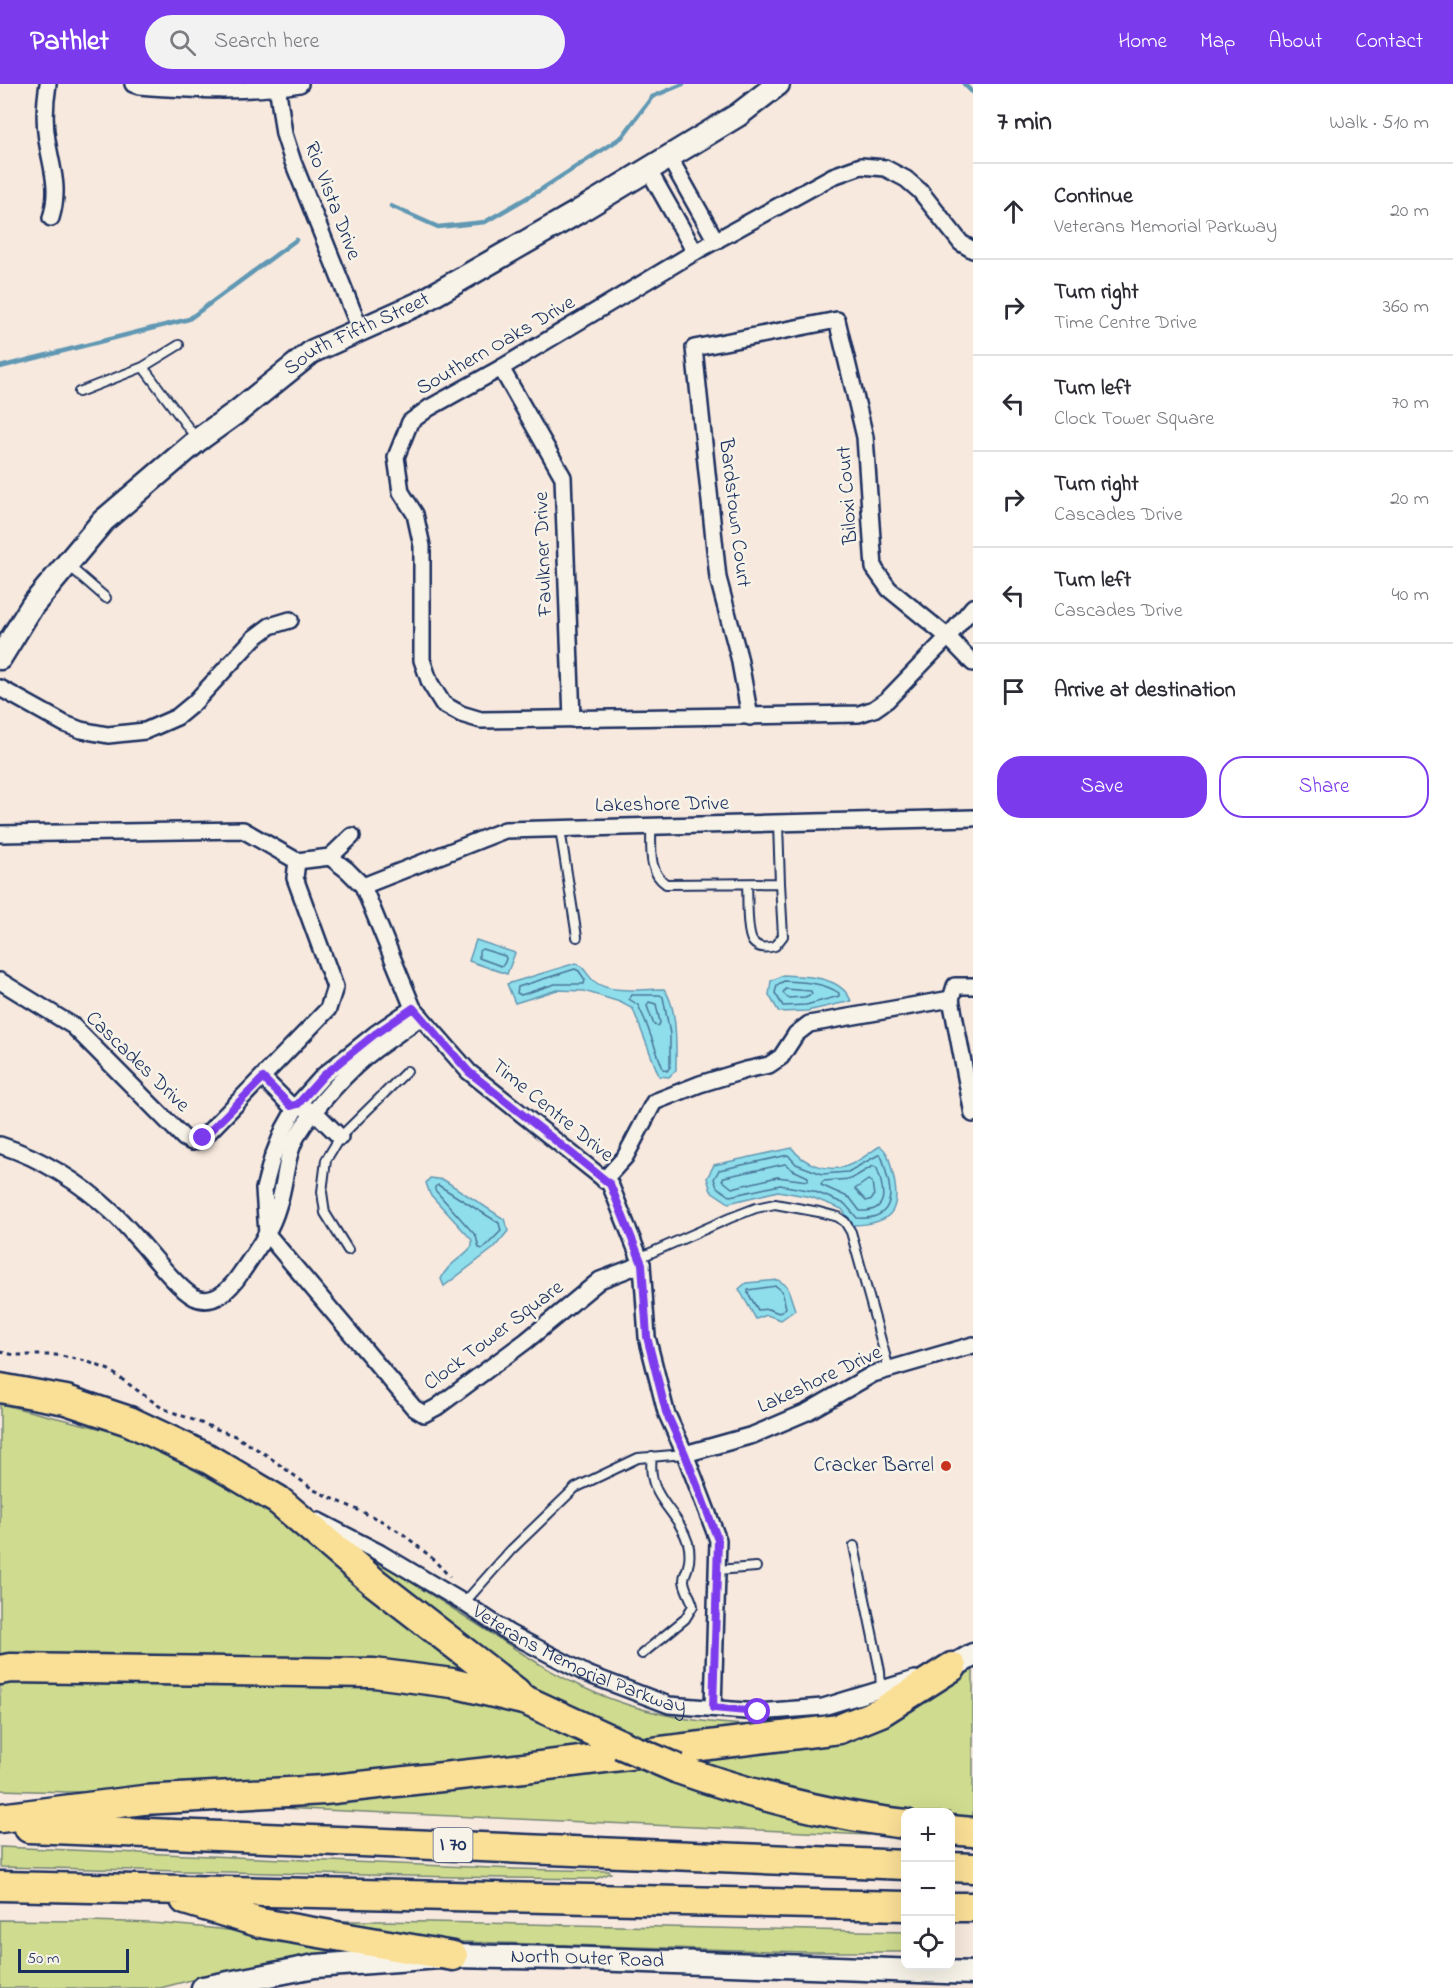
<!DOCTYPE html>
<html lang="en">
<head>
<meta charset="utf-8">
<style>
	body { margin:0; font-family:"Indie Flower",sans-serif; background:#f2f2f3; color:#2b2b33 }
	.controls { position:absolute; right:18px; bottom:18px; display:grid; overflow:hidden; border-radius:12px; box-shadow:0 6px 24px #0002 }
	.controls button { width:54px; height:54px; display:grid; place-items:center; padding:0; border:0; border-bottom:2px solid #e1e1e2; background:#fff; color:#2b2b33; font:30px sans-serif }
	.scale { position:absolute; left:18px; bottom:15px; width:111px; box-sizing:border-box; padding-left:6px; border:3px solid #1b2f5e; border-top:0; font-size:16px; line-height:21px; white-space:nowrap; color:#1b2f5e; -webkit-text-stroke:4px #f7f3e8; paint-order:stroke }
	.stop { position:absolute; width:18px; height:18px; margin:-14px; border:4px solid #7c3aed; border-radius:50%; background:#fff }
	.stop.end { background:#7c3aed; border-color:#fff; box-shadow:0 2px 6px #0008 }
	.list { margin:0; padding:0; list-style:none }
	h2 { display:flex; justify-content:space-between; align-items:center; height:78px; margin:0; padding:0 24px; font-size:26px }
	h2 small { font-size:20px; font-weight:400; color:#7c7c81 }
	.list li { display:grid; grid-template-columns:39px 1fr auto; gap:18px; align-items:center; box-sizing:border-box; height:96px; padding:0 24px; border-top:2px solid #e1e1e2 }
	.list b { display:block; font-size:22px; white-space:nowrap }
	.list p { margin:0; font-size:20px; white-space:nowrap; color:#7c7c81 }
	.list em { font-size:20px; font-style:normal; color:#7c7c81 }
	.actions { display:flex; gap:12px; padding:18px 24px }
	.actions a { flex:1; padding:14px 0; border:2px solid #7c3aed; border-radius:24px; text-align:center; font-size:21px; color:#7c3aed }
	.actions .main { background:#7c3aed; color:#fff }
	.icon { flex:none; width:33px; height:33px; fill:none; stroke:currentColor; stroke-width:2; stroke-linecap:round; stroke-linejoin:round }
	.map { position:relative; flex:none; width:973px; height:1904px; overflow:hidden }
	header { display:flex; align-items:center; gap:36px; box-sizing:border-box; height:84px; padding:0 30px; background:#7c3aed; color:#fff }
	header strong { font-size:28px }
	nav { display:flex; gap:33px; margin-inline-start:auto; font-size:21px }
	.search { width:420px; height:54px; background:#f2f2f3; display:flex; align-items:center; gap:15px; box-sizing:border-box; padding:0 21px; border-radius:33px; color:#7c7c81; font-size:22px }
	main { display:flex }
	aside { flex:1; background:#fff }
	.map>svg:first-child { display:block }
	.green { fill:#cfdb8e; stroke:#758576; stroke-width:1.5 }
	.water { fill:#8fdeec; stroke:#6198b3; stroke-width:1.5 }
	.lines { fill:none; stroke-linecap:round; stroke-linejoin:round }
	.shore { stroke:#497597; stroke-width:1.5 }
	.stream { stroke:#6198b3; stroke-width:4.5 }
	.lane-casing { stroke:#1b2f5e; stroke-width:12 }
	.street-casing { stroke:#1b2f5e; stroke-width:20 }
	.secondary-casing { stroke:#1b2f5e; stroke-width:27 }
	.highway-casing { stroke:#1b2f5e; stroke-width:33 }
	.path { stroke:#1b2f5e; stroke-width:3; stroke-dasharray:4.5 4.5; stroke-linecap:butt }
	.lane { stroke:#f7f3e8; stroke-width:8 }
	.street { stroke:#f7f3e8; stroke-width:15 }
	.secondary { stroke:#f7f3e8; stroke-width:22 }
	.highway { stroke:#fadf96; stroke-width:28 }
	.highway-bridge-casing { stroke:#1b2f5e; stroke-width:33; stroke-linecap:butt }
	.highway-bridge { stroke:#fadf96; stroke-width:28 }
	.route { stroke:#7c3aed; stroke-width:8 }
	.poi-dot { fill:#c8321e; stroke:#f7f3e8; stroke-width:2 }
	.labels { text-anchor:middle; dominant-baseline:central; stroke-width:5; stroke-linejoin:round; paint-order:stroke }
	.shield { fill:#f7f3e8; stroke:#5d6a87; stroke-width:1.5 }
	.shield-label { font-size:20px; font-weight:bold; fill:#1b2f5e }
	.street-label { font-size:21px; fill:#1b2f5e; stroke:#f7f3e8 }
	.poi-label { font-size:21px; fill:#1b2f5e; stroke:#f7f3e8; text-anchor:end }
</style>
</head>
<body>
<header>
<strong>Pathlet</strong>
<div class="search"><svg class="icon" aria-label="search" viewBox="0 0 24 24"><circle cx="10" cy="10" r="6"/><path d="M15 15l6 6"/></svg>Search here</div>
<nav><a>Home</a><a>Map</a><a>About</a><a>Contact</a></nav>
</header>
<main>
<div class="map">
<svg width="973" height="1904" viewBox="0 0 973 1904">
	<rect width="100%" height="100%" fill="#f8e9de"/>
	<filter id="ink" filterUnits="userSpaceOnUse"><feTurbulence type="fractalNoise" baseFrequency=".0167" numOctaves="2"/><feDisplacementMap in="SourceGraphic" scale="12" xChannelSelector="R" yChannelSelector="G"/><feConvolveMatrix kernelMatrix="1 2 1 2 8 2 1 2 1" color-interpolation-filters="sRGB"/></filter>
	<g filter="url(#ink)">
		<path class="green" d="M0,1320L131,1352L261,1422L319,1460L488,1597L35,1571H0Z
			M366,1470C407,1495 447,1521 486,1546C526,1572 566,1599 611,1615C657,1632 706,1640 755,1641V1646L640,1660L582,1632L526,1600L363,1473Z
			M973,1585V1743L951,1740L950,1728H906L905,1734L680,1678L886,1640L914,1625Z
			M16,1597L227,1602L300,1598L441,1607L539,1635L592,1662L459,1681L187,1706L68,1708L0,1706V1600Z
			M642,1681L868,1745V1751L235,1722Z
			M0,1763L515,1785L609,1787L611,1789L595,1795L505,1794L0,1783Z
			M0,1836C67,1837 134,1836 200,1843C256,1848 312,1860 367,1870L203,1893L160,1904H0Z
			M309,1837H380L905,1848V1868H803L429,1857Z"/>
		<path class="water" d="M476,856L515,869L507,890L469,877Z
			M576,879C585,883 587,892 595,898C610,910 645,905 664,905C678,923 676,964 676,986L669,993L659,992L633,925L620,918L584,907L557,906L515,919L507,900Z
			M783,891C806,892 841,892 851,917L807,927L779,928L769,911L771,897Z
			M880,1062C889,1068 889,1076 892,1086C902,1124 895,1140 853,1141L842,1125L811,1113L778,1107L729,1119L711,1107L707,1094L714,1081L792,1064C803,1080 828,1089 847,1082C859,1078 870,1068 880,1062Z
			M430,1094L444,1096L504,1135L508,1147L494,1164L444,1202L441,1195C447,1180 463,1174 472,1162V1156L430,1110L426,1099Z
			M778,1196L787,1202L795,1226L781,1236L767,1231L756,1235L739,1205L746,1199Z"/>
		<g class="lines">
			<path class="shore" d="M482,865L505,872L506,875L504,880L501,882L479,874V867Z
				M575,885L579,887L585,896L584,900H555L521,911L517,909L518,903Z
				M784,897C802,898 823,898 839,909V912L806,921L783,922L775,909L777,901Z
				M785,905L811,907L812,910L805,913L788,914L783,909Z
				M632,911H660L663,913L670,950V983L667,987L663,985L645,936L638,921L629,915Z
				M649,918L656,920L660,939L658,942L654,941L647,922Z
				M880,1070C884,1076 885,1085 887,1092C895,1119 887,1136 857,1134L845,1120L813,1107L780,1101L730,1112L717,1103L714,1095L719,1086L788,1071L796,1080L822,1090L848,1088Z
				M785,1080L793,1086L808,1093V1097L777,1093L732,1104L722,1096L724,1093Z
				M873,1082L877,1084C883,1103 892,1128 860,1127L850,1114L821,1101L823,1097L851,1095Z
				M868,1096L872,1098L874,1112L872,1115L866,1117L855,1105Z
				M438,1101L499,1139L501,1147L483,1165L479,1164L476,1152L435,1106V1103Z
				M776,1202L782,1207L786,1224L779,1229L768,1225L758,1226L748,1209V1206Z"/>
			<path class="stream" d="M964,0L973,9
				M391,122L438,143L485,138L542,105L622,53L652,13L683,0
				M0,283L189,235L296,156"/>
			<defs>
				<path id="lane" d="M143,283L196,354
					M79,308L143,283L179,261
					M68,481L106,514
					M651,742C652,763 647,787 666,800L780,799L778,739
					M560,745L577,853
					M747,800C748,812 746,849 753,858C759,865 767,864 775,862L783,852L780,799
					M348,1166L325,1129L322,1108L326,1076L340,1053L407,987
					M639,1174L730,1134L756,1124L775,1120L819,1128L838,1133L845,1138L851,1148L889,1285
					M854,1462L880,1587L881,1606
					M717,1486L756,1483
					M464,1519L511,1466L575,1404L638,1374L685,1370
					M642,1570L685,1535L693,1522C691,1513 684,1504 684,1496C684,1490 687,1488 688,1482C690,1476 690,1466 688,1459C677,1424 646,1414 652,1372"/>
				<g id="street">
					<path d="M48,0C45,18 44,38 47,56C52,86 60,104 51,134"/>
					<path d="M133,0L139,2C192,6 246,9 300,0"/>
					<path d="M277,0L284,50L293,78L360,245"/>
					<path d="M669,73L716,157"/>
					<path d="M648,85L695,168"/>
					<path d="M973,166L961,159L920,107L906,95L885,84L861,82L833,92L695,168L501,284L429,324L410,338L396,373L401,408L415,430L422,462V576L430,599L443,620L461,630L481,636L859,630L874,625L887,616L948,553L973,523"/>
					<path d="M501,284L563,393L572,635"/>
					<path d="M0,604L65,640L81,646L108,651L145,647L177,633L194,619L254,554L270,542L290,536"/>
					<path d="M750,633L739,573L718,494L694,264L837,236L865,353L874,484L889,505L948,553L973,579"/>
					<path d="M0,750L243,746L297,777L330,773"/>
					<path d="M330,773L347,786L363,802L413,924L469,988L610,1100L642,1180L647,1253L666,1328L685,1370L718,1456L713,1624"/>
					<path d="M330,773L352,752"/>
					<path d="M363,802L505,746L973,734"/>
					<path d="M0,897L73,942L184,1054L192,1058L203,1054L328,925L335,903L295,794L297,777"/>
					<path d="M973,902H955L951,915L973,1030"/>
					<path d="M413,924L375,950L324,991L298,1020L284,1045L272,1075L264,1105L267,1150L414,1324L424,1330L437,1323L526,1257L600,1196L642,1180"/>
					<path d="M263,994L291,1022L298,1020L320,1033L340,1053"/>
					<path d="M0,1061C41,1074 81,1099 112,1128C123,1138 133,1150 143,1161C155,1175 179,1205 194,1213C214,1223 231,1204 241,1189C256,1167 271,1147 278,1122C286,1099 285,1073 297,1052C314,1024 350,984 376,965C391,954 406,944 421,933"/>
					<path d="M604,1096L625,1073L654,1018L700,1000L746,986L769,981L781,973L796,950L809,940L951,915"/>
					<path d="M685,1370L753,1351L807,1328L873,1290L973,1261"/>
					<path id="s1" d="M318,1437L380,1469L464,1519L509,1549L587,1590L669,1621L758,1628L823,1623L915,1595"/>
				</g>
				<g id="secondary">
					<path id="s2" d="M0,574L32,522L103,437L198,356L237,328L313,267L418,220L578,128L738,31L778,0"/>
					<path d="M952,1583L973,1571"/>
					<path id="s3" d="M203,1904L315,1882L453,1872L563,1874L973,1889"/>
				</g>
				<path id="highway" d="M0,1304L66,1316L129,1337L207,1374L278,1416L374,1498L516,1608
					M0,1586L10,1584L374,1589L452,1599L527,1617L620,1660
					M678,1685C752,1711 827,1731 906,1740
					M0,1734L143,1716L324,1706L524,1684L839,1645L881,1628L952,1583
					M29,1744L906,1781
					M950,1746L973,1748
					M950,1783L973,1784
					M0,1802L906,1822
					M185,1816L261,1839L453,1872
					M950,1823H973"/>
			</defs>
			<use href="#lane" class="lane-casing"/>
			<use href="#street" class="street-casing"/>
			<use href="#secondary" class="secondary-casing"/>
			<use href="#highway" class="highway-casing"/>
			<path class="path" d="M0,1268L15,1271H56L86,1277L109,1286L162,1324L235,1352L265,1370L314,1406L380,1436L403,1450L431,1473L450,1493"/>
			<use href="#lane" class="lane"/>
			<use href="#street" class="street"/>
			<use href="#secondary" class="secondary"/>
			<use href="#highway" class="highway"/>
			<defs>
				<path id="highway-bridge" d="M620,1660L678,1685"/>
			</defs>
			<use href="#highway-bridge" class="highway-bridge-casing"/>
			<use href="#highway-bridge" class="highway-bridge"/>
		</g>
	</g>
	<g class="lines" filter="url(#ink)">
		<path class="route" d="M203,1054L263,994L291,1022L298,1020L324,991L375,950L413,924L469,988L610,1100L642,1180L647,1253L666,1328L685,1370L718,1456L713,1624L758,1628"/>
	</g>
	<circle class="poi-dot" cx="946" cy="1382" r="6"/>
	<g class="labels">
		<rect class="shield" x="433.5" y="1744" width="39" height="34" rx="4.5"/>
		<g class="shield-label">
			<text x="453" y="1761">I 70</text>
		</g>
		<g class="street-label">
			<text transform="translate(332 117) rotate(69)">Rio Vista Drive</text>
			<text stroke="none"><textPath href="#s2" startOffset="489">South Fifth Street</textPath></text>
			<text transform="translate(496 262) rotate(-30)">Southern Oaks Drive</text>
			<text transform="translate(848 411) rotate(-94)">Biloxi Court</text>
			<text transform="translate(734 429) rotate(83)">Bardstown Court</text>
			<text transform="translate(544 470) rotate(-92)">Faulkner Drive</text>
			<text transform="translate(662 721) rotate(-1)">Lakeshore Drive</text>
			<text transform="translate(137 978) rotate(44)">Cascades Drive</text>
			<text transform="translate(552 1027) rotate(39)">Time Centre Drive</text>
			<text transform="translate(494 1252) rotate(-37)">Clock Tower Square</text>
			<text transform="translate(820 1296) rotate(-25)">Lakeshore Drive</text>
			<text stroke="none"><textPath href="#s1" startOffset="297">Veterans Memorial Parkway</textPath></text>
			<text stroke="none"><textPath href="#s3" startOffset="387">North Outer Road</textPath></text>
		</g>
		<g class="poi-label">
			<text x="934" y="1382">Cracker Barrel</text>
		</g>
	</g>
</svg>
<div class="controls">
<button>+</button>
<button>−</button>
<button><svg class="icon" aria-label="locate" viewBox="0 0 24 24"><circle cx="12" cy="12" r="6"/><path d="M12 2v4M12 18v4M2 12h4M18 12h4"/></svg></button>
</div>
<div class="scale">50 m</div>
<div class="stop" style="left:758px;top:1628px"></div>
<div class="stop end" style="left:203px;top:1054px"></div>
</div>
<aside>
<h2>7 min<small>Walk · 510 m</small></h2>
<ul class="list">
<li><svg class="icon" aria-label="ahead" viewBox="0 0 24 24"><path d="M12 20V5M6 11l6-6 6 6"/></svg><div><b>Continue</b><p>Veterans Memorial Parkway</p></div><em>20 m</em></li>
<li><svg class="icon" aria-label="right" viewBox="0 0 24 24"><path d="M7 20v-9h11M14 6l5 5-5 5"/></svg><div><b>Turn right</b><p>Time Centre Drive</p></div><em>360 m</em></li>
<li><svg class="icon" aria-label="left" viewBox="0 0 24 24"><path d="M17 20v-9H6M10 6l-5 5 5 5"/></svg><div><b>Turn left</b><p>Clock Tower Square</p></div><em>70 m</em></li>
<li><svg class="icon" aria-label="right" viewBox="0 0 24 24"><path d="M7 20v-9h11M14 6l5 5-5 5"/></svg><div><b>Turn right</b><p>Cascades Drive</p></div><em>20 m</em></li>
<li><svg class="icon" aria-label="left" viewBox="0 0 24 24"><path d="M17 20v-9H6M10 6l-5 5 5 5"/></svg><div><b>Turn left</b><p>Cascades Drive</p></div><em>40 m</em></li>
<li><svg class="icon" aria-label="arrive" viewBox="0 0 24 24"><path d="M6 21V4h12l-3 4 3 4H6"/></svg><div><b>Arrive at destination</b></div></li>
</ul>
<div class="actions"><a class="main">Save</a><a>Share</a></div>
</aside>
</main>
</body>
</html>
